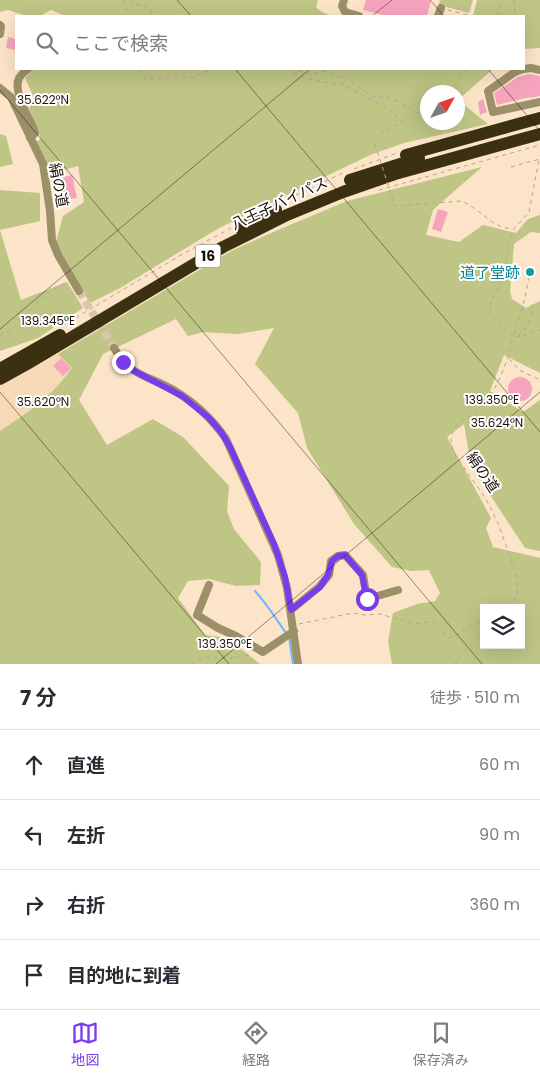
<!DOCTYPE html>
<html lang="ja">
<head>
<meta charset="utf-8">
<style>
	body { margin:0; font-family:Poppins,"Noto Sans JP",sans-serif; background:#f7f7f7; color:#2b2b33 }
	.controls { position:absolute; right:15px; bottom:15px; display:grid; overflow:hidden; border-radius:0px; box-shadow:0 5px 20px #0002 }
	.controls button { width:45px; height:45px; display:grid; place-items:center; padding:0; border:0; border-bottom:1px solid #e1e1e2; background:#fff; color:#2b2b33; font:25px sans-serif }
	.compass { position:absolute; left:420px; top:85px; width:45px; height:45px; border-radius:50%; background:#fff; box-shadow:0 5px 20px #0002; rotate:50deg }
	.stop { position:absolute; width:15px; height:15px; margin:-11px; border:4px solid #7c3aed; border-radius:50%; background:#fff }
	.stop.end { background:#7c3aed; border-color:#fff; box-shadow:0 1px 5px #0008 }
	.list { margin:0; padding:0; list-style:none }
	h2 { display:flex; justify-content:space-between; align-items:center; height:65px; margin:0; padding:0 20px; font-size:21px }
	h2 small { font-size:16px; font-weight:400; color:#7c7c81 }
	.list li { display:grid; grid-template-columns:32px 1fr auto; gap:15px; align-items:center; box-sizing:border-box; height:70px; padding:0 20px; border-top:1px solid #e1e1e2 }
	.list b { display:block; font-size:19px; white-space:nowrap }
	.list em { font-size:16px; font-style:normal; color:#7c7c81 }
	.icon { flex:none; width:28px; height:28px; fill:none; stroke:currentColor; stroke-width:2; stroke-linecap:round; stroke-linejoin:round }
	.map { position:relative; flex:none; width:540px; height:664px; overflow:hidden }
	.search { position:absolute; background:#fff; box-shadow:0 5px 20px #0002; left:15px; right:15px; top:15px; height:55px; display:flex; align-items:center; gap:12px; box-sizing:border-box; padding:0 18px; border-radius:0px; color:#7c7c81; font-size:19px }
	.sheet { height:345px; background:#fff }
	nav { display:flex; justify-content:space-around; align-items:center; box-sizing:border-box; height:70px; border-top:1px solid #e1e1e2; background:#fff; font-size:14px; color:#7c7c81 }
	nav a { display:grid; justify-items:center; gap:2px }
	nav .on { color:#7c3aed }
	.map>svg:first-child { display:block }
	.built { fill:#f6dab8 }
	.green { fill:#bec585; fill-rule:evenodd }
	.lines { fill:none; stroke-linecap:round; stroke-linejoin:round }
	.stream { stroke:#6fb7ff; stroke-width:2 }
	.building { fill:#f6a4bd }
	.minor-tunnel { stroke:#d9c5ab; stroke-width:8; stroke-dasharray:8 4; stroke-linecap:butt }
	.path { stroke:#b8a58f; stroke-width:1; stroke-dasharray:4 4; stroke-linecap:butt }
	.minor { stroke:#9c9068; stroke-width:8 }
	.highway { stroke:#3b3110; stroke-width:12 }
	.path-bridge { stroke:#b8a58f; stroke-width:1; stroke-dasharray:4 4; stroke-linecap:butt }
	.route { stroke:#7c3aed; stroke-width:6 }
	.ticks { fill:none; stroke:#1b1309; stroke-width:1; stroke-opacity:0.45 }
	.culture-dot { fill:#0f9aa8; stroke:#fff; stroke-width:2 }
	.labels { text-anchor:middle; dominant-baseline:central; stroke-width:4; stroke-linejoin:round; paint-order:stroke }
	.shield { fill:#fff; stroke:#5f5a53; stroke-width:1 }
	.shield-label { font-size:14px; font-weight:bold; fill:#1b1309 }
	.street-label { font-size:15px; fill:#1b1309; stroke:#fff }
	.culture-label { font-size:15px; fill:#0d838f; stroke:#fff; text-anchor:end }
	.ticks-label { font-size:12px; text-anchor:middle; fill:#1b1309; stroke:#fff; stroke-width:4; stroke-linejoin:round; paint-order:stroke }
</style>
</head>
<body>
<div class="map">
<svg width="540" height="664" viewBox="0 0 540 664">
	<rect width="100%" height="100%" fill="#fbe4c8"/>
	<path class="built" d="M58,354L72,368L59,387L37,406L0,431V387Z"/>
	<path class="green" d="M0,0H318L316,7C324,16 334,16 346,16H65L51,10L40,16H26L8,10L0,12Z
		M440,0H473L469,13L439,5Z
		M477,0H540V48L524,49V16H473Z
		M34,69H493L458,100L488,124L404,143L370,155L219,228L120,288L90,303L68,268L56,242L63,216L84,202L78,166L49,174L36,142L41,139L29,108L35,100L25,78ZM428,92H458V122H428Z
		M0,134L6,136L13,164L0,167Z
		M482,167L444,200L433,210L426,235L459,242L483,225L516,233L528,219L540,215V233L531,232L514,244L510,291L512,299L526,308L540,301V373L504,355L490,391L523,412L540,400V551L525,548L471,466L464,424L447,437L491,518L486,528L493,547L540,558V664H392L388,641L393,613L417,604L435,601L440,593L429,570L411,571L392,567L354,524L307,448L298,413L255,364L274,328L237,334L204,332L188,336L176,319L103,354L79,400L107,445L153,419L183,437L229,486L227,511L234,529L261,562L260,585L236,586L209,579L188,581L178,598L205,635L227,638L260,664H0V431C29,412 51,397 72,368L58,354L231,251L271,233L347,201ZM484,608H521V645H484Z
		M0,190L40,193V221L0,230L21,300L67,282L83,308L38,338L0,351Z"/>
	<g class="lines">
		<path class="stream" d="M255,591C267,604 276,619 286,633
			M289,637L293,664"/>
	</g>
	<path class="building" d="M366,0H431L427,16H387L363,10Z
		M8,37L16,39V50L6,48Z
		M529,74L540,76V96L530,98V97L497,105L494,93L518,77Z
		M483,99L487,112L480,115L478,102Z
		M72,175L77,198L70,199L69,195L62,194L59,189L61,183L64,182L63,177Z
		M438,209L448,212L441,232L432,229Z
		M61,358L71,368L63,376L53,366Z
		M508 389a12 12 0 1 1 24 0a12 12 0 1 1-24 0Z"/>
	<g class="lines">
		<path class="minor-tunnel" d="M79,291L114,348"/>
		<path class="path" d="M123,0L131,16
			M130,0L134,4L149,7L152,12L150,16
			M514,0L515,16
			M448,10L472,16
			M497,16L502,0
			M139,69L145,79L191,78L213,69
			M163,69H172
			M278,69L288,70L312,80L344,85L387,108L403,122L383,132L375,140V144
			M291,69L311,74L324,71L335,76L347,78L372,96L386,97L399,102L417,113H428
			M450,92L466,69
			M511,167L540,159
			M354,169L397,153
			M379,190L540,145
			M281,202L343,173
			M394,204L395,206L461,201C480,208 491,228 513,229
			M531,269L522,310L513,336L521,337L540,330
			M62,326L181,255L231,228
			M0,336L13,328L46,294L67,282
			M518,336C528,327 534,316 532,302
			M509,359L519,370L540,380
			M510,608L517,593L518,582L512,562L498,523L486,499L453,452L451,440L453,429C463,420 477,411 486,401C500,383 509,358 513,336L500,325L491,315L490,307L492,298L499,288L505,269L509,239L514,229L529,212L539,159
			M299,624L353,613L364,615L380,614L415,624L433,621L442,629L447,638C461,637 467,622 484,622
			M191,664L203,657L228,658L253,654
			M455,664L462,653L484,632"/>
		<path class="minor" d="M344,0L342,6L345,12L359,16
			M438,16L441,8
			M0,25L1,26L0,34
			M28,69C25,71 21,75 19,78C12,93 31,119 35,133L30,138
			M523,69L515,72L488,91L493,112L540,102
			M524,69L531,68L540,70
			M0,88L11,97L43,164L50,211L52,240L58,255L79,291
			M114,348C133,379 147,374 175,391C195,403 213,420 226,439L278,555L287,588L298,664
			M209,585L197,615L218,628L236,636L263,652L294,631
			M291,610L319,587L329,575L331,561L338,556L345,555L363,575L367,599L398,590"/>
		<path class="highway" d="M406,155L540,118
			M350,180L419,158
			M240,228L276,210
			M0,369L60,335
			M0,379L27,364L223,247L287,215L343,192L395,174L540,134"/>
		<path class="path-bridge" d="M375,144L394,204"/>
	</g>
	<g class="lines">
		<path class="route" d="M123,362L136,372L182,396L209,418L221,432L230,447L274,544L285,577L291,610L320,587L328,575L332,561L338,556L345,555L362,575L367,599"/>
	</g>
	<path class="ticks" d="M177,0L191,16M430,0L444,16M372,16L392,0M235,69L540,432M488,69L540,131M0,90L482,664M0,329L310,69M0,392L229,664M216,664L540,392"/>
	<circle class="culture-dot" cx="530" cy="272" r="5"/>
	<g class="labels">
		<rect class="shield" x="195.5" y="244.5" width="25" height="23" rx="4"/>
		<g class="shield-label">
			<text x="208" y="256">16</text>
		</g>
		<g class="street-label">
			<text transform="translate(59 185) rotate(79)">絹の道</text>
			<text transform="translate(279 203) rotate(-25)">八王子バイパス</text>
			<text transform="translate(483 472) rotate(56)">絹の道</text>
		</g>
		<g class="culture-label">
			<text x="520" y="272">道了堂跡</text>
		</g>
	</g>
	<g class="ticks-label">
		<text x="43" y="104">35.622°N</text>
		<text x="48" y="325">139.345°E</text>
		<text x="492" y="404">139.350°E</text>
		<text x="43" y="406">35.620°N</text>
		<text x="497" y="427">35.624°N</text>
		<text x="225" y="648">139.350°E</text>
	</g>
</svg>
<div class="controls">
<button><svg class="icon" aria-label="layers" viewBox="0 0 24 24"><path d="M12 4l9 5-9 5-9-5zM3 14l9 5 9-5"/></svg></button>
</div>
<svg class="compass" viewBox="-18 -18 36 36"><path d="M0-13l5 13h-10z" fill="#e53935"/><path d="M0 13l5-13h-10z" fill="#7c7c81"/></svg>
<div class="stop" style="left:367px;top:599px"></div>
<div class="stop end" style="left:123px;top:362px"></div>
<div class="search"><svg class="icon" aria-label="search" viewBox="0 0 24 24"><circle cx="10" cy="10" r="6"/><path d="M15 15l6 6"/></svg>ここで検索</div>
</div>
<section class="sheet">
<h2>7 分<small>徒歩 · 510 m</small></h2>
<ul class="list">
<li><svg class="icon" aria-label="ahead" viewBox="0 0 24 24"><path d="M12 20V5M6 11l6-6 6 6"/></svg><div><b>直進</b></div><em>60 m</em></li>
<li><svg class="icon" aria-label="left" viewBox="0 0 24 24"><path d="M17 20v-9H6M10 6l-5 5 5 5"/></svg><div><b>左折</b></div><em>90 m</em></li>
<li><svg class="icon" aria-label="right" viewBox="0 0 24 24"><path d="M7 20v-9h11M14 6l5 5-5 5"/></svg><div><b>右折</b></div><em>360 m</em></li>
<li><svg class="icon" aria-label="arrive" viewBox="0 0 24 24"><path d="M6 21V4h12l-3 4 3 4H6"/></svg><div><b>目的地に到着</b></div></li>
</ul>
</section>
<nav>
<a class="on"><svg class="icon" aria-label="map" viewBox="0 0 24 24"><path d="M3 6l6-2 6 2 6-2v14l-6 2-6-2-6 2zM9 4v14M15 6v14"/></svg>地図</a>
<a><svg class="icon" aria-label="directions" viewBox="0 0 24 24"><path d="M12 3l9 9-9 9-9-9zM9 14v-3h6M13 9l2 2-2 2"/></svg>経路</a>
<a><svg class="icon" aria-label="saved" viewBox="0 0 24 24"><path d="M7 4h10v16l-5-4-5 4z"/></svg>保存済み</a>
</nav>
</body>
</html>
